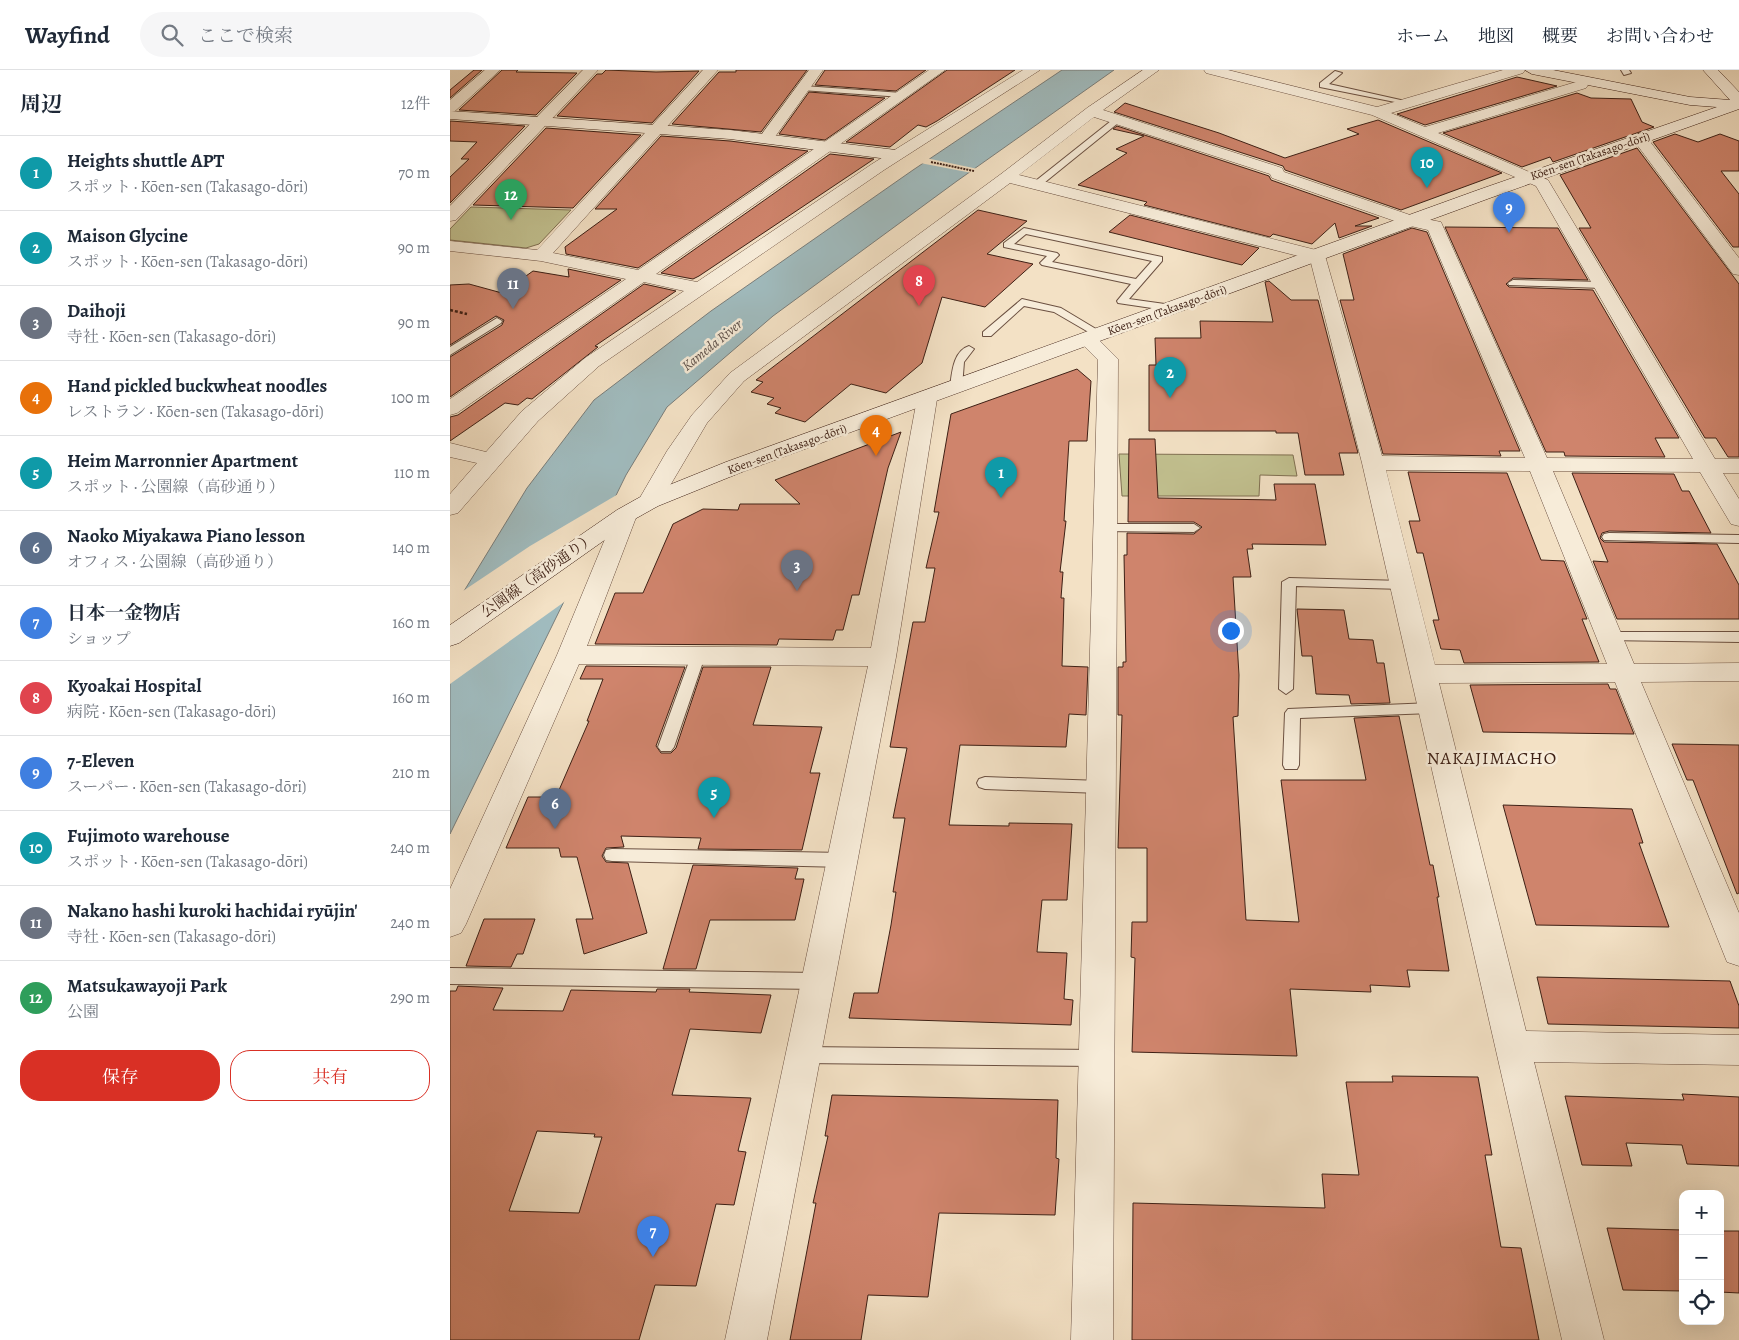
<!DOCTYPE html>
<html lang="ja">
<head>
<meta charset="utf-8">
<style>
	body { margin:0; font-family:Alegreya,"Noto Serif JP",serif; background:#f6f6f7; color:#1f2937 }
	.controls { position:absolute; right:15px; bottom:15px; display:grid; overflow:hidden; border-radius:10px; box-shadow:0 5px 20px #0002 }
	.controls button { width:45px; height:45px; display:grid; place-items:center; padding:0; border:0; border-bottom:1px solid #e0e1e3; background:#fff; color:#1f2937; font:25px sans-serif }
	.you { position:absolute; left:780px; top:560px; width:18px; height:18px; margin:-12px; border:4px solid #fff; border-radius:50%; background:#1a73e8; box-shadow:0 0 0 8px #1a73e833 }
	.badge { display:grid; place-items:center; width:32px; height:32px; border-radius:50%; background:#d93025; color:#fff; font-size:16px; font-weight:700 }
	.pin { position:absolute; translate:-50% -41px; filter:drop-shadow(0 1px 2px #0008) }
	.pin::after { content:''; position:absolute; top:26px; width:18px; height:15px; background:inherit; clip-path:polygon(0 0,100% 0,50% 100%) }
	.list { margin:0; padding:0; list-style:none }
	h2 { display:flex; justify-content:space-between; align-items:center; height:65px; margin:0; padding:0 20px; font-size:21px }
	h2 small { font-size:16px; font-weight:400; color:#747a83 }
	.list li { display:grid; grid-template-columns:32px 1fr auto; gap:15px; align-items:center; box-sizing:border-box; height:75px; padding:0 20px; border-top:1px solid #e0e1e3 }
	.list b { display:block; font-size:19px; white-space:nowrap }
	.list p { margin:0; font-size:16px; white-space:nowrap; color:#747a83 }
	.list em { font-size:16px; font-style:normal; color:#747a83 }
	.actions { display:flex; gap:10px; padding:15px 20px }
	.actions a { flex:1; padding:11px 0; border:1px solid #d93025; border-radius:20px; text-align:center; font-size:18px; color:#d93025 }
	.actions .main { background:#d93025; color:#fff }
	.icon { flex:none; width:28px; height:28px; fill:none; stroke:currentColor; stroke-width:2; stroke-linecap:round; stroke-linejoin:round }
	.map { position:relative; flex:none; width:1289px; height:1270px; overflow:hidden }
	header { display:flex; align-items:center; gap:30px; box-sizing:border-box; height:70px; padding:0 25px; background:#fff; border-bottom:1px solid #e0e1e3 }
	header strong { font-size:24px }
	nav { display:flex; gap:28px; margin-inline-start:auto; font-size:18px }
	.search { width:350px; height:45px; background:#f6f6f7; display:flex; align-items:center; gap:12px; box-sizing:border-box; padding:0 18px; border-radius:28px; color:#747a83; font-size:19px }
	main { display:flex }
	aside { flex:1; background:#fff }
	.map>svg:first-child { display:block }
	.green { fill:#c2c190; stroke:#807052 }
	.water { fill:#a0bbbe; stroke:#797d7a }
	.pier { fill:#f3e1c5 }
	.building { fill:#cf846c; stroke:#3e2015; fill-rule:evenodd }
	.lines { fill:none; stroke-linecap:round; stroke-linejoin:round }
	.lane-casing { stroke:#6b5041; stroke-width:2 }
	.street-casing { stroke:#6b5041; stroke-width:1 }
	.secondary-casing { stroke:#3e2015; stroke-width:1 }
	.path-far1 { stroke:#3e2015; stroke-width:2; stroke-dasharray:2 1; stroke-linecap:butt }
	.path { stroke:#3e2015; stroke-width:2.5; stroke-dasharray:3 2; stroke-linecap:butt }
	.lane { fill:#f7ecd9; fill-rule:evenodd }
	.street { fill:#f7ecd9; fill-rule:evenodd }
	.secondary { fill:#f7ecd9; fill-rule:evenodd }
	.labels { text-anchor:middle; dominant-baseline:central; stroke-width:5; stroke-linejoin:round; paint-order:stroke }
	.far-street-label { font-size:12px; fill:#3e2015; stroke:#f7ecd9 }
	.far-water-label { font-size:14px; font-style:italic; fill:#5b4e48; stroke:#f7ecd9 }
	.street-label { font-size:15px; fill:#3e2015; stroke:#f7ecd9 }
	.quarter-label { font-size:18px; letter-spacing:1px; fill:#3e2015; stroke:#f7ecd9 }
</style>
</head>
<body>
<header>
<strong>Wayfind</strong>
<div class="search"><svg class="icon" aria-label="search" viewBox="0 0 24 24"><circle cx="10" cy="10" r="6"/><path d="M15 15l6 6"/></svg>ここで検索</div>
<nav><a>ホーム</a><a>地図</a><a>概要</a><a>お問い合わせ</a></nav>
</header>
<main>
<aside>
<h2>周辺<small>12件</small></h2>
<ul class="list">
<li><span class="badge" style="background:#0f9aa8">1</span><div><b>Heights shuttle APT</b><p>スポット · Kōen-sen (Takasago-dōri)</p></div><em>70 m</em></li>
<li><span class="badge" style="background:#0f9aa8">2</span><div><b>Maison Glycine</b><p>スポット · Kōen-sen (Takasago-dōri)</p></div><em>90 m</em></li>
<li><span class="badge" style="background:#6b7280">3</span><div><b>Daihoji</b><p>寺社 · Kōen-sen (Takasago-dōri)</p></div><em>90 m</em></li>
<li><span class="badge" style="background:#e8710a">4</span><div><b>Hand pickled buckwheat noodles</b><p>レストラン · Kōen-sen (Takasago-dōri)</p></div><em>100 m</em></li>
<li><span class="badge" style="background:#0f9aa8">5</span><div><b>Heim Marronnier Apartment</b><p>スポット · 公園線（高砂通り）</p></div><em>110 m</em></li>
<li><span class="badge" style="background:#5c6f8a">6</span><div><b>Naoko Miyakawa Piano lesson</b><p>オフィス · 公園線（高砂通り）</p></div><em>140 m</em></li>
<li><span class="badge" style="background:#3f7fe0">7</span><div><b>日本一金物店</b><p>ショップ</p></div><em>160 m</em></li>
<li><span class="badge" style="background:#e0444e">8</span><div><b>Kyoakai Hospital</b><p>病院 · Kōen-sen (Takasago-dōri)</p></div><em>160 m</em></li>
<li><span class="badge" style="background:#3f7fe0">9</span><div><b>7-Eleven</b><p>スーパー · Kōen-sen (Takasago-dōri)</p></div><em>210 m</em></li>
<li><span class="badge" style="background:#0f9aa8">10</span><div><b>Fujimoto warehouse</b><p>スポット · Kōen-sen (Takasago-dōri)</p></div><em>240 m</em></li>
<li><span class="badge" style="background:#6b7280">11</span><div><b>Nakano hashi kuroki hachidai ryūjin'</b><p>寺社 · Kōen-sen (Takasago-dōri)</p></div><em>240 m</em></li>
<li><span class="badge" style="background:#2e9e5b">12</span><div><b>Matsukawayoji Park</b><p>公園</p></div><em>290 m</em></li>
</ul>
<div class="actions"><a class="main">保存</a><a>共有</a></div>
</aside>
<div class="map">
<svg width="1289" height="1270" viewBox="0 0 1289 1270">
	<rect width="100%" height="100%" fill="#f3e1c5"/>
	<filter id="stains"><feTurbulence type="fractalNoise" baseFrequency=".004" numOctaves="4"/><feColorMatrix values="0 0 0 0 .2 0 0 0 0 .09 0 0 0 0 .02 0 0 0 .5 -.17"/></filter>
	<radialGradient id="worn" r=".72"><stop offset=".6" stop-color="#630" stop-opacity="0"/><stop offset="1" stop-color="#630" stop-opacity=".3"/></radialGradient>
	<path class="green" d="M21,137L121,140L89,174L76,178L0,170V159Z
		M669,384L843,385L847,406L810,405L809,426H672Z"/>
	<path class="water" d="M612,0H664L507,111L323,246L217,337L176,405L0,764V544L77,418L144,330L261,241L463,100Z"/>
	<path class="pier" d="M476,88L528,99L522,103L470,93Z
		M170,423L117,530L0,614V539L10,523L80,476Z"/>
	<path class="building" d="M24,0H32L0,28V20Z
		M52,0H68L66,2L127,3L86,45L9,40Z
		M156,0L206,2L249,1L202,53L107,46L147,4H152Z
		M286,0H357L311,62L222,54L269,2H286Z
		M375,0H476L446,21L365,15Z
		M497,0H565L487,51L476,57L468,55L440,77L396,72Z
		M1067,7L1107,16L975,55L947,44Z
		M359,22L435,28L375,70L329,64Z
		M1127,23L1141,28L1181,29L1192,52L1204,57L1103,92L1100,87L1072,97L993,63Z
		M675,33L769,63L835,88L909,64L897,59L928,50L1052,103L951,140L835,100L833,96L664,42Z
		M0,51L75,56L0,133V107L19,89H11L27,72L0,71Z
		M667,56L819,106L821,110L929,148L905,156H922L889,168L885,153L862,174L823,164L820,167L694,135L697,132L628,115L677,83L666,79L694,66L663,59Z
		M96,58L191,65L123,138L23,135Z
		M1225,64L1248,72L1270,64L1289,71V101H1271L1289,124V177H1283L1203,72Z
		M211,66L280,71L358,81L188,198L116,184L115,177L167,139H145Z
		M1187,78L1289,214V387H1278L1266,368H1255L1129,158H1141L1110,105Z
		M380,84L424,89L249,206L243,209L211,203Z
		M528,140L577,151L537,184L583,194L535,237L492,227L472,293L436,323L401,314L355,352L325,343L331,338L317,334L324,328L301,322L313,312L306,310Z
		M680,145L809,178L792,195L659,162Z
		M995,157L1108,158L1138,210L1063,208L1056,214L1059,217L1143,220L1229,368H1205L1215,387L1115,386L1114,382H1096Z
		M962,158L977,162L1070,381H1049L1051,386L933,384L890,230H904L893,184Z
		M118,199L171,210L0,327V287L52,255L54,250L46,246L0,275V215L19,214L52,223L83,201L119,207Z
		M819,211L841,230H868L908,383H889L894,405H855L848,363H826V361H699V295H706L705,268H751L750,251L823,252L815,212Z
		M194,214L226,221L145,276L148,277L82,329L77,328L68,335L55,333L0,371V347L8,345Z
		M627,299L641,311L637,371H619L614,451H616L610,502H613L611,528H614L612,596L638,597L636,645L619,644L616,677L510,675L499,755L559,756V753L622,754L617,830H592L587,882L617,883L614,929L623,930L621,955L399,948L404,923H428L441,855L446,822H443L455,748H443L457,678L440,677L463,552H475L485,498H476L489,442H484L501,344Z
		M451,362L438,398L409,525H402L393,560H386L383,570L329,569L327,575L145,574L165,523H193L223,454L253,439L288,440L290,434H350L325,410Z
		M679,369H705L708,428L826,430L824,414H865L876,475L802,474L803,479H797L801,507H783L789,605L788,646L783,647L796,850L849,852L831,710H916L904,648L949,646L980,795H983L989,827H987L999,901L957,900L960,917L920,915L921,922L840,919L847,986L682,982L685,888L681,887L682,852H697V778H668L672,645H668V597H673V592H676L674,485H677V463L744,464L752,457L744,452H678Z
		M958,402L1057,403L1091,490L1114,491L1137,549H1132L1149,592L1014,593L1010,580L991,579L983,550H989L973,483H967L959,451H970Z
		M1122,403L1224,404L1232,421H1239L1261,463L1159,461L1152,463L1150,468L1154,472L1267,474L1289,515V549H1167L1143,491L1158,492Z
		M847,539L894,540L899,569L923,570L927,593H934L940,633L901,634L899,625L866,624L862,586H852Z
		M136,596L235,597L206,676L211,683H221L226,678L253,597H321L303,655L372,657L360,703H370L352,780L248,779L251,768L171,766L174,777L156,778L152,786L156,792L178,793L197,863L134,884L126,849H143L127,787H111L109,778H56L78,727H106L139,651H137L153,609H130Z
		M1158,614L1160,619H1166L1184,664L1033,662L1020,615Z
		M1222,674L1289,675V823L1287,824L1243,710H1237Z
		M1053,735L1182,739L1193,773H1189L1219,857L1086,855Z
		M243,795L348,798L345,809H354L345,850H260L246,899H213Z
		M34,849H85L73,884H67L61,897L16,896Z
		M1087,907L1280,911L1289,936V958L1098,954Z
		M8,916L53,918L43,940L113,941L121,920L206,922L207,919H240L239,922L321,925L311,963L240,959L222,1025L301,1028L288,1081L296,1082L284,1135L266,1134L246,1216L205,1215L189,1270H0V921H6ZM87,1061L145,1064L144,1067H152L129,1143L59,1141Z
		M942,1006L1028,1007L1042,1085H1035L1051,1177L1071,1178L1089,1270H682L683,1133L875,1138L872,1104L909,1105L896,1012H943Z
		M1232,1024L1289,1027V1096L1237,1094L1232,1075L1176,1073L1182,1096L1132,1095L1115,1026L1234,1030Z
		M382,1025L608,1030L606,1088L609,1089L605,1145L489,1143L478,1227L418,1225L411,1270H340L366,1133H363L378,1066H375Z
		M1157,1158L1233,1160V1221L1173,1220Z
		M1270,1161H1289V1223L1270,1222Z"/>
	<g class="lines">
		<defs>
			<path id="lane" d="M1171,0H1179L1181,3L1174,5Z
				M885,1L892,3L879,14L964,33L960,35L870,17V13Z
				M354,16L452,23L456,25L452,27L351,20V16Z
				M666,47L673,49L589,117H583V113Z
				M574,158L712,187V191L679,229L722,235L727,238L722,241L668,233L667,231L681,214L592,195L590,193L597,186L554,177V173ZM576,164L702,191L686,209L602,192L609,185L607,183L564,174Z
				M1063,210L1153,212L1158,215L1153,218L1059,215L1058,213Z
				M572,229L611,238L656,265L651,268L647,267L604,242L574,236L541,266H533V262Z
				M47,248L52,251L51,253L0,285V277Z
				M519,276L524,279L514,292L512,317L506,320L502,319L500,317C502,303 503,281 519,276Z
				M655,454H744L750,458L744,462L650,461L649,458L650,455Z
				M1159,463L1289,465V473L1154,470L1152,467L1154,464Z
				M839,508L953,511L960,515L953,519L846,516L843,619L836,624L829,619L832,512Z
				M1160,562H1289V572L1155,570L1153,567L1155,564Z
				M248,581L255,586L224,677L221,681H211L208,677L241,586Z
				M982,633L987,634L990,638L987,642L982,643L850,648L849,695L847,699H835L833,695L835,643L838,639Z
				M535,707L651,711L657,713L659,717L657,721L651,723L535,719L529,717L527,713L529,709Z
				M162,779L394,783L400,785L402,790L400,795L394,797L162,791L156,790L154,785L156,780Z
				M0,898L368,903L374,906L377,911L374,916L368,919L0,914Z
				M353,977L647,980L654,982L657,988L654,994L647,996L353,993L346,991L343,985L346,979Z"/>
			<path id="street" d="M35,0H50L5,41L0,42V30Z
				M133,0H148L6,150L0,151V136Z
				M253,0H268L103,183L188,200L479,0H495L206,204L247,212L422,94L573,0H590L434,100L149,296L88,351L8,443L0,445V424L27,393L0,387V373L36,382L72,341L135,288L234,221L194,212L7,343L0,345V329L176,209L91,191L0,181V171L87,180Z
				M359,0H373L322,71H312L309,68Z
				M693,0H709L653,40L832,98L834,102L966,147L991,152L1097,388L1243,389L1086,116L922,45L756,3L754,0H778L927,37L1053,0H1075L1073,3L941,43L975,57L1126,12H1136L1138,15L1136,18L988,63L1098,110L1265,389H1289V403H1273L1289,429V456L1281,454L1250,402L1103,401L1184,594L1289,593V611L1191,612L1289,843V896L1277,892L1165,612L989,613L1076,961L1289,965V995L1084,992L1154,1270H1112L912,393L860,189L560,113L294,311L257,353L208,436L200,438L192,436L188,431L217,381L242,345L280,303L551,104L637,38ZM644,47L820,104L822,108L956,155L978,160L1075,388L932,386L874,182L569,105ZM936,400L1080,401L1157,594L985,595Z
				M1190,63L1195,65L1289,188V205L1283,204L1182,68Z
				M638,264L645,266L668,289L663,1270H621L648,290L628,270L631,266Z
				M477,323L484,325L487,329L446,587L317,1270H275L418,596L129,594L16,854L11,863L0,867V819L107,585L167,440L175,438L183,440L187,445L137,576L421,578L467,329L470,325Z"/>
			<path id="secondary" d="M1075,0H1103L1240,27L1280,30L1253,0H1268L1289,22V39L1040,128L292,402L208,436L183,450L9,573L0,576V555L167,440L192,426L276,392L1028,120L1267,37L1240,35L1082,4Z
				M0,41L280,60L446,80L454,85L446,90L280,69L0,49Z"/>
		</defs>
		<use href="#lane" class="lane-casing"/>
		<use href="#street" class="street-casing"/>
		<use href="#secondary" class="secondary-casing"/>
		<path class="path-far1" d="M481,92L524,101"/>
		<path class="path" d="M0,240L17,244"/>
		<use href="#lane" class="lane"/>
		<use href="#street" class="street"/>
		<use href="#secondary" class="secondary"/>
	</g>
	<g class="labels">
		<g class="far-street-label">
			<text transform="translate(1140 86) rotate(-19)">Kōen-sen (Takasago-dōri)</text>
			<text transform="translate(717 240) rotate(-20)">Kōen-sen (Takasago-dōri)</text>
			<text transform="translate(337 379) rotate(-20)">Kōen-sen (Takasago-dōri)</text>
		</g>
		<g class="far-water-label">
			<text transform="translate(262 275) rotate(-39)">Kameda River</text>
		</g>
		<g class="street-label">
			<text transform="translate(88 505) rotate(-35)">公園線（高砂通り）</text>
		</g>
		<g class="quarter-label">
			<text x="1042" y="688">NAKAJIMACHO</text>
		</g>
	</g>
	<rect width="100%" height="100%" filter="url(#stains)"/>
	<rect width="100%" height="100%" fill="url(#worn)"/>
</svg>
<div class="controls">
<button>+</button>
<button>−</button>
<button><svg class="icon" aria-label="locate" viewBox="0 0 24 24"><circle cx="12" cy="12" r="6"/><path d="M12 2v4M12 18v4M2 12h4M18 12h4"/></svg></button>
</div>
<div class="you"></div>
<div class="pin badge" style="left:551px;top:428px;background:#0f9aa8">1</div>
<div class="pin badge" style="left:720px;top:328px;background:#0f9aa8">2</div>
<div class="pin badge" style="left:347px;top:521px;background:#6b7280">3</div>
<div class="pin badge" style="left:426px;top:386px;background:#e8710a">4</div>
<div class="pin badge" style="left:264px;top:748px;background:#0f9aa8">5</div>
<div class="pin badge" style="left:105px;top:759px;background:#5c6f8a">6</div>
<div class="pin badge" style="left:203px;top:1187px;background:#3f7fe0">7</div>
<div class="pin badge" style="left:469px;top:236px;background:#e0444e">8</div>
<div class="pin badge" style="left:1059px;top:163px;background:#3f7fe0">9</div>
<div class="pin badge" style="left:977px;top:118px;background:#0f9aa8">10</div>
<div class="pin badge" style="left:63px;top:239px;background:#6b7280">11</div>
<div class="pin badge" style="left:61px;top:150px;background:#2e9e5b">12</div>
</div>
</main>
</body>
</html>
